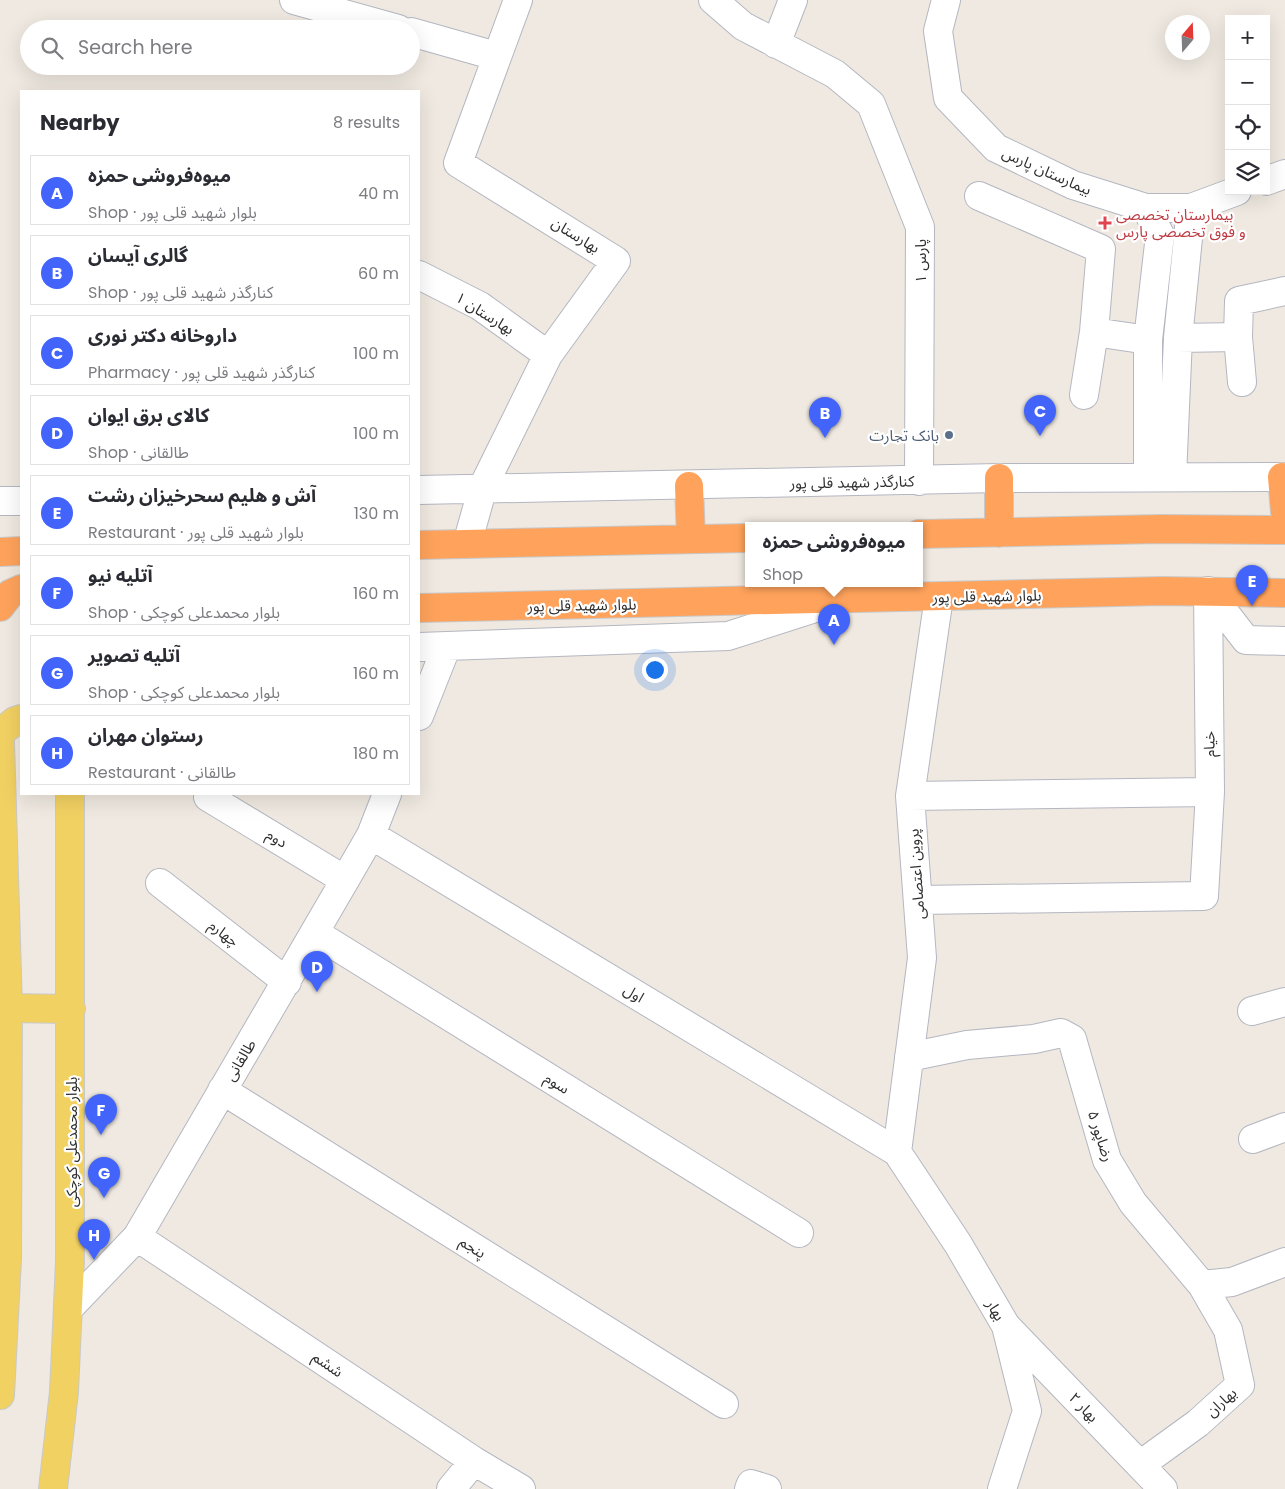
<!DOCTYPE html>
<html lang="en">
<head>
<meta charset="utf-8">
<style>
	body { margin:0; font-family:Poppins,"Noto Sans Arabic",sans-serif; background:#f7f7f7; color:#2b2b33 }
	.controls { position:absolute; right:15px; top:15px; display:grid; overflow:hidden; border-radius:0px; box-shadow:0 5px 20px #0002 }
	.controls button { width:45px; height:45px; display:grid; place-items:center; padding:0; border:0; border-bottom:1px solid #e1e1e2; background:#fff; color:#2b2b33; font:25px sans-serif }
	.compass { position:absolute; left:1165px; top:15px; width:45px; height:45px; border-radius:50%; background:#fff; box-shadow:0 5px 20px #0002; rotate:19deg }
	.you { position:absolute; left:654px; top:669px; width:18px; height:18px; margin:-12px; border:4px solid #fff; border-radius:50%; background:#1a73e8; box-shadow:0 0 0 8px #1a73e833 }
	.badge { display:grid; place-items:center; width:32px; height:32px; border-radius:50%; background:#4264fb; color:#fff; font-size:16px; font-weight:700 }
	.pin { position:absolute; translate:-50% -41px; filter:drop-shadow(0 1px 2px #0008) }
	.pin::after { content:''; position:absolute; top:26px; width:18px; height:15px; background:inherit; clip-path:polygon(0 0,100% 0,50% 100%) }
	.popup { position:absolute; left:745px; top:522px; width:178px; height:65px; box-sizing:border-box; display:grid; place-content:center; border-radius:0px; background:#fff; filter:drop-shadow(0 1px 4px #0005); font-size:16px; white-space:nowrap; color:#7c7c81 }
	.popup b { font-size:19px; color:#2b2b33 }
	.popup::after { content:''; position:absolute; left:50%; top:100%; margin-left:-10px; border:10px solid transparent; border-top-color:#fff }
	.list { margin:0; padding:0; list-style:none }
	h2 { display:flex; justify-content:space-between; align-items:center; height:65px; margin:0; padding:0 20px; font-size:21px }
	h2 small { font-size:16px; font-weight:400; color:#7c7c81 }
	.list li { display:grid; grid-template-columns:32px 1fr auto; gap:15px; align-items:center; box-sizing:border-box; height:70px; margin:0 10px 10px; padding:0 10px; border:1px solid #e1e1e2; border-radius:0px }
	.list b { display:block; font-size:19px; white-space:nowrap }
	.list p { margin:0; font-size:16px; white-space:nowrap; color:#7c7c81 }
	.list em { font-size:16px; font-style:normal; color:#7c7c81 }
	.icon { flex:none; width:28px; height:28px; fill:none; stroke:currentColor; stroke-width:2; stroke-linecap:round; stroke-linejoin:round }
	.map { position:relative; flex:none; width:1285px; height:1489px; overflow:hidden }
	.search { position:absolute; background:#fff; box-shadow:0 5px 20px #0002; left:20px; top:20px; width:400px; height:55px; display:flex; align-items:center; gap:12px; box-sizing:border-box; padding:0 18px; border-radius:28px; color:#7c7c81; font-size:19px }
	.panel { position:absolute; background:#fff; box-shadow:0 5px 20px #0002; left:20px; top:90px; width:400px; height:705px; border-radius:0px }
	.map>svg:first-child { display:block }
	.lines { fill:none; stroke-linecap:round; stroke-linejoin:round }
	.minor-casing { stroke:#b4b7c1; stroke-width:30 }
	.major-casing { stroke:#c9c9c9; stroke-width:30 }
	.highway-casing { stroke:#c9c9c9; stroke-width:30 }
	.minor { stroke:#fff; stroke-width:28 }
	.major { stroke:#f2d163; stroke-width:28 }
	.highway { stroke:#ffa35c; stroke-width:28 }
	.health-dot { fill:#e0444e; stroke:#fff; stroke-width:2 }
	.service-dot { fill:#5c6f8a; stroke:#fff; stroke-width:2 }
	.labels { text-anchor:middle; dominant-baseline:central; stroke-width:4.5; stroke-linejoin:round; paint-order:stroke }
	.street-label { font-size:15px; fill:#2e2e2e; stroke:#fff }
	.health-label { font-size:15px; fill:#be3a42; stroke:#fff; text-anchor:start }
	.service-label { font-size:15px; fill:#4e5e75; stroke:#fff; text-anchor:end }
</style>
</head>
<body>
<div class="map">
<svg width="1285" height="1489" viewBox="0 0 1285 1489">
	<rect width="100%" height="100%" fill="#efe9e1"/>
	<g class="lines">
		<defs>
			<path id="minor" d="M294,0L398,29
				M713,0L743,26L835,74L871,104L920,227L919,481
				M946,0L938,31L948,98L996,148L1073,185L1146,208H1191L1237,191
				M411,32L496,56
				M776,44L793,0
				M1266,181L1285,174
				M979,196L1101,249L1094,332L1084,395
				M1146,208L1160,235L1148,340V477
				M419,275L480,306L548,355
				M1094,332L1148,340
				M1178,338L1238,337
				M1242,382L1238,337L1239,301L1285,291
				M1172,477L1178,338L1191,208
				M419,490L999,478L1285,477
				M0,501H21
				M467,544L483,487L548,355L616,261L458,163L518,0
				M1208,591L1246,640L1285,641
				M419,647L728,636L834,602
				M419,716L446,648
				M910,796L1210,792
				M208,797L345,880
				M371,835L897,1152L958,1244L1006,1326L1027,1411L1002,1489
				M160,883L287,982
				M918,900L1204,896L1210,792L1208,591
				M315,933L799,1233
				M1252,1011L1285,1002
				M909,1057L967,1045L1034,1039L1061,1033L1072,1039L1107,1160L1133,1203L1202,1285L1232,1282L1285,1262
				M222,1090L724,1404
				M1253,1139L1285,1127
				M897,1152L922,958L910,796L939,597
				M137,1237L474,1461L521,1489
				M68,1309L137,1237L345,880L371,835L387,794
				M1007,1327L1163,1489
				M1140,1465L1198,1423L1240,1385L1228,1330L1202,1285
				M451,1489L474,1461
				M749,1489L751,1484L767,1489"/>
			<path id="major" d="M0,733L15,721L21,719
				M0,742L8,1008L7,1259L0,1395
				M8,1008L71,1009
				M53,1489L64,1392L70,1261V794"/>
			<path id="highway" d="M1282,477L1285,512
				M689,486L691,539
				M999,533V478
				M919,534L1161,529L1285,530
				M419,545L749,538
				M0,552L21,551
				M0,607L10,594L21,589
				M419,608L1162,591L1285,593"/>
		</defs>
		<use href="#minor" class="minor-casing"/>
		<use href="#major" class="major-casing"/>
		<use href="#highway" class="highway-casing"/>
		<use href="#minor" class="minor"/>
		<use href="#major" class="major"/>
		<use href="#highway" class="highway"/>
	</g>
	<path class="health-dot" d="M1102.5 215.5h5v5h5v5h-5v5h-5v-5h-5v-5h5z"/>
	<circle class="service-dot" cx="949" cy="435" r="5"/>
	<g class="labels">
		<g class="street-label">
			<text transform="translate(1047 171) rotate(24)">بیمارستان پارس</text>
			<text transform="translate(576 235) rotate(32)">بهارستان</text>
			<text transform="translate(920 261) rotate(-90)">پارس ۱</text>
			<text transform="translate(485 313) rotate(32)">بهارستان ۱</text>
			<text transform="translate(852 482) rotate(-1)">کنارگذر شهید قلی پور</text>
			<text transform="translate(987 596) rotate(-1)">بلوار شهید قلی پور</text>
			<text transform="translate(582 605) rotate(-1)">بلوار شهید قلی پور</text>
			<text transform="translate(1209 744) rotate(-91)">خیام</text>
			<text transform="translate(277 838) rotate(31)">دوم</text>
			<text transform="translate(916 874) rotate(-94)">پروین اعتصامی</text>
			<text transform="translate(224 933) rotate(38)">چهارم</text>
			<text transform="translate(634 993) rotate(31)">اول</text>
			<text transform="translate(240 1060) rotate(-59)">طالقانی</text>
			<text transform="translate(557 1083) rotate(32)">سوم</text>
			<text transform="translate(1101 1136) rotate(72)">رضاپور ۵</text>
			<text transform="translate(71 1142) rotate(-90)">بلوار محمدعلی کوچکی</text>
			<text transform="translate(473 1247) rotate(32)">پنجم</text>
			<text transform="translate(996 1310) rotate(60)">بهار</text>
			<text transform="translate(328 1364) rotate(34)">ششم</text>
			<text transform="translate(1221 1402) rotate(-42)">بهاران</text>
			<text transform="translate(1084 1407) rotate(46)">بهار ۲</text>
		</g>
		<g class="health-label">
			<text x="1116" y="214">بیمارستان تخصصی<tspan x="1116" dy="17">و فوق تخصصی پارس</tspan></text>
		</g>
		<g class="service-label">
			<text x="939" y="435">بانک تجارت</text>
		</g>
	</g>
</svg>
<div class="controls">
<button>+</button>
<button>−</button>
<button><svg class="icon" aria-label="locate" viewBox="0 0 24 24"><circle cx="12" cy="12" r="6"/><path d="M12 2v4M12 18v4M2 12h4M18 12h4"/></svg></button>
<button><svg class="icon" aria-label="layers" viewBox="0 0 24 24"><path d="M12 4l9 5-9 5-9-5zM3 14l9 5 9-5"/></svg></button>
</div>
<svg class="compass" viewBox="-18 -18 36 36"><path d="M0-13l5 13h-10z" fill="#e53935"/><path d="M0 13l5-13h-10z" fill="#7c7c81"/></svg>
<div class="you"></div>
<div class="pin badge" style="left:834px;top:645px">A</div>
<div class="popup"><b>میوه‌فروشی حمزه</b>Shop</div>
<div class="pin badge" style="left:825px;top:438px">B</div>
<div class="pin badge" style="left:1040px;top:436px">C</div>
<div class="pin badge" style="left:317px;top:992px">D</div>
<div class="pin badge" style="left:1252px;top:606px">E</div>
<div class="pin badge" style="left:101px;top:1135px">F</div>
<div class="pin badge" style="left:104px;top:1198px">G</div>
<div class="pin badge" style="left:94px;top:1260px">H</div>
<div class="search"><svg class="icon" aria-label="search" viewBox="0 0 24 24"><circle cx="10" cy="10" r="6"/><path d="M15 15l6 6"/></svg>Search here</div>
<section class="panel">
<h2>Nearby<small>8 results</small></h2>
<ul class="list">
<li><span class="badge">A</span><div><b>میوه‌فروشی حمزه</b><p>Shop · بلوار شهید قلی پور</p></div><em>40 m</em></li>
<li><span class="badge">B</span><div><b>گالری آیسان</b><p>Shop · کنارگذر شهید قلی پور</p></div><em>60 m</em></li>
<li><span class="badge">C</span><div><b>داروخانه دکتر نوری</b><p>Pharmacy · کنارگذر شهید قلی پور</p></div><em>100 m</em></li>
<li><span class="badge">D</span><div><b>کالای برق ایوان</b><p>Shop · طالقانی</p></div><em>100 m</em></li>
<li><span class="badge">E</span><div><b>آش و هلیم سحرخیزان رشت</b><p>Restaurant · بلوار شهید قلی پور</p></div><em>130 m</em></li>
<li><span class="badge">F</span><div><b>آتلیه نیو</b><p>Shop · بلوار محمدعلی کوچکی</p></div><em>160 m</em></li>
<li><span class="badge">G</span><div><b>آتلیه تصویر</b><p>Shop · بلوار محمدعلی کوچکی</p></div><em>160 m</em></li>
<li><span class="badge">H</span><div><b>رستوان مهران</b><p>Restaurant · طالقانی</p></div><em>180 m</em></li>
</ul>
</section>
</div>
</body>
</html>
